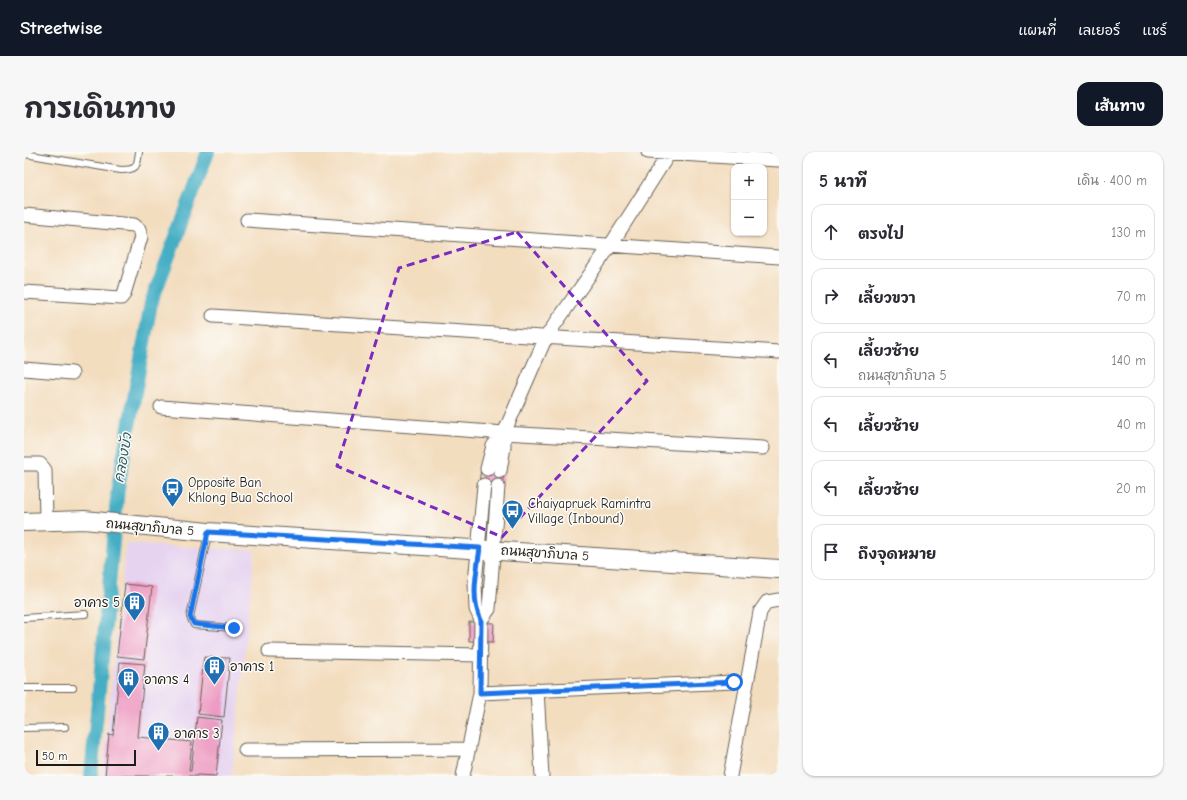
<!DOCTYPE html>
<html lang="th">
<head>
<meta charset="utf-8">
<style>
	body { margin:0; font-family:"Comic Neue","Playpen Sans Thai",sans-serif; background:#f7f7f7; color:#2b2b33 }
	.controls { position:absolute; right:12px; top:12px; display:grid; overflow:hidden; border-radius:8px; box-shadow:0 1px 3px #0004 }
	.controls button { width:36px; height:36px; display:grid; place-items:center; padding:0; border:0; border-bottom:1px solid #e1e1e2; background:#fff; color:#2b2b33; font:20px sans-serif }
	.scale { position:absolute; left:12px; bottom:10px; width:100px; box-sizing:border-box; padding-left:4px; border:2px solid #1c1c1c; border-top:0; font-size:11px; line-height:14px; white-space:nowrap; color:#1c1c1c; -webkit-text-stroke:3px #fdfcf7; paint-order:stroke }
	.stop { position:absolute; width:12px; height:12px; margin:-9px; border:3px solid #1a73e8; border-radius:50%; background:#fff }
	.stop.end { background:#1a73e8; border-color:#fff; box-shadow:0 1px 4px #0008 }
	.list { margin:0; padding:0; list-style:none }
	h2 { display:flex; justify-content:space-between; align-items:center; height:52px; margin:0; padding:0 16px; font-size:17px }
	h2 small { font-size:13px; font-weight:400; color:#7c7c81 }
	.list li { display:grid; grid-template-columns:26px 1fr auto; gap:12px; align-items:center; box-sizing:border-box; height:56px; margin:0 8px 8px; padding:0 8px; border:1px solid #e1e1e2; border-radius:12px }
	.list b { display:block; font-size:15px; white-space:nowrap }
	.list p { margin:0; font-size:13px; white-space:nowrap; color:#7c7c81 }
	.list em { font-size:13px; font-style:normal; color:#7c7c81 }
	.icon { flex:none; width:22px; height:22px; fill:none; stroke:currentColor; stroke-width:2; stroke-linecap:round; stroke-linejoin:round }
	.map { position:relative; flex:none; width:755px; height:624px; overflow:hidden; border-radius:12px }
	header { display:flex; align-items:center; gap:24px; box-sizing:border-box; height:56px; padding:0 20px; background:#111827; color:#fff }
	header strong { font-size:19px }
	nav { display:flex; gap:22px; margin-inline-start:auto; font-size:14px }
	.intro { display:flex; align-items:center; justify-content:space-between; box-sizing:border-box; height:96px; padding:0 24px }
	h1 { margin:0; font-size:28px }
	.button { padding:10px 18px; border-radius:12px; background:#111827; color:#fff; font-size:14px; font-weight:700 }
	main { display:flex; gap:24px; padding:0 24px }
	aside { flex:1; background:#fff; border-radius:12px; box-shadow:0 1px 3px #0004 }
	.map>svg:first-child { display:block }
	.built { fill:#e6d3f0 }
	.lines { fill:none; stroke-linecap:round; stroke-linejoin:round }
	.canal { stroke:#45aec4; stroke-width:14 }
	.building { fill:#ed9bc2 }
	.lane-casing { stroke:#676055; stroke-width:8 }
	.street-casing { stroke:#676055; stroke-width:15 }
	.secondary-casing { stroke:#676055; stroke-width:20 }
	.lane { stroke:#fff; stroke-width:6 }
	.street { stroke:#fff; stroke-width:13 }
	.secondary { stroke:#fff; stroke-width:18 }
	.route { stroke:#1a73e8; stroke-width:5 }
	.marked { fill:none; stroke:#7b2cbf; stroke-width:3; stroke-dasharray:8 5; stroke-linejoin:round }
	.labels { text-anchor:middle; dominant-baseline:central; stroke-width:3; stroke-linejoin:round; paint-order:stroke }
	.poi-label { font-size:13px; fill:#1c1c1c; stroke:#fdfcf7; text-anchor:start }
	.street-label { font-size:13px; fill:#1c1c1c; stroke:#fdfcf7 }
	.water-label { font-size:14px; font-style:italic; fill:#2e5e68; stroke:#fdfcf7 }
</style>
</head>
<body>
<header>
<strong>Streetwise</strong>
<nav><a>แผนที่</a><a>เลเยอร์</a><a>แชร์</a></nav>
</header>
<div class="intro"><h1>การเดินทาง</h1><a class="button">เส้นทาง</a></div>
<main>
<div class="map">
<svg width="755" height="624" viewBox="0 0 755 624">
	<rect width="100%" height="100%" fill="#fdfcf7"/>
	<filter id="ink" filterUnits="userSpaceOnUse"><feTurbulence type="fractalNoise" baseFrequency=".025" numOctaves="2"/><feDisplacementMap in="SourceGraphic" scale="8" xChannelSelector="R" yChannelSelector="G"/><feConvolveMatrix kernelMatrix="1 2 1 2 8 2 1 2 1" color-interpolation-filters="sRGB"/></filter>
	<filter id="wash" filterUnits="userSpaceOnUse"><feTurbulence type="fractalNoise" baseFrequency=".012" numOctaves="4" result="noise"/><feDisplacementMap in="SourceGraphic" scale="16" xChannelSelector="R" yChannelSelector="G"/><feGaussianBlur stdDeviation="0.9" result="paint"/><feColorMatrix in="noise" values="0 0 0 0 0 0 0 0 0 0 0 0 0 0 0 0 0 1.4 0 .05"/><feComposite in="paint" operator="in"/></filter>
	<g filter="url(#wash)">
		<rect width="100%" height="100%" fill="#f3ddbf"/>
		<path class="built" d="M102,392L231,398L208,624H78Z"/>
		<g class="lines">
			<path class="canal" d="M67,624L94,336L127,151L184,0"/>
		</g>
		<g id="blocks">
			<path class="building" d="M457,316L480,319L478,335L455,332Z
				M101,432L128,435L120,507L93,504Z
				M445,470L470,471L469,490L445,489Z
				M180,505L206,506L200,565L174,562Z
				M96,510L121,512L114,585L168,590L165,619H167L173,565L198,568L192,624L173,623V624H81L85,582L89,583Z"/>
		</g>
	</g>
	<g filter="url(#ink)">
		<use href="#blocks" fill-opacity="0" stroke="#676055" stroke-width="1"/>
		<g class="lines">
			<defs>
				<path id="lane" d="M1,2L97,18C113,18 113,15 115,0
					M184,382L166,465L170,473L210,476
					M0,466L61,462
					M0,536H49
					M0,576L41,575"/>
				<path id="street" d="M624,0L755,8
					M0,63L110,73L115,77L117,85L100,142L97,146L0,140
					M223,68L755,105
					M189,164L755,200
					M0,217L48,221
					M137,255L480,281L739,296
					M0,312H16L21,318L22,368
					M463,317L469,294L480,281L522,185L586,94L646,0
					M476,319L480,295V281
					M457,468L465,457L474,334
					M245,499L457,503
					M513,538L518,624
					M456,541L711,530
					M221,598L445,597
					M439,624L456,541L457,468L452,457L451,431L460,333
					M706,624L736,460L743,450L755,448"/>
				<path id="secondary" d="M0,370L60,368L184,380L755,417"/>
			</defs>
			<use href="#lane" class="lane-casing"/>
			<use href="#street" class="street-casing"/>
			<use href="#secondary" class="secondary-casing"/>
			<use href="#lane" class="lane"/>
			<use href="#street" class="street"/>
			<use href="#secondary" class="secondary"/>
		</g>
	</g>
	<g class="lines" filter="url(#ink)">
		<path class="route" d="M210,476L170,472L166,465L184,380L456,396C453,419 446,446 457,468L456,541L710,530"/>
	</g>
	<path class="marked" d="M493,80L623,229L478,385L313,314L375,116Z"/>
	<defs>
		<symbol id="bus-pin" viewBox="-11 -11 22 30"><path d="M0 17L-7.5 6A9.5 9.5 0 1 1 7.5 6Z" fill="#1f6fb2" stroke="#fdfcf7"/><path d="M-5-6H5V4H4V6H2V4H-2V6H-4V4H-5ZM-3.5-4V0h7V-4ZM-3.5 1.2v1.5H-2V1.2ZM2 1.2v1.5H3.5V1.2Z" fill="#fff"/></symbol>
		<symbol id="building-pin" viewBox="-11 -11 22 30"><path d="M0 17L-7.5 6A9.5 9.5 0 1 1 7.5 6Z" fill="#1f6fb2" stroke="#fdfcf7"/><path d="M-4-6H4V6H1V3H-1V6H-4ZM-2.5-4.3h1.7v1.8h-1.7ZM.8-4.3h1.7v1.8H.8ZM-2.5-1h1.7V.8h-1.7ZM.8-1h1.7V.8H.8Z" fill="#fff"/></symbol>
	</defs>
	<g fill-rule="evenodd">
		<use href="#bus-pin" x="136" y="324" width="25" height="34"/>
		<use href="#bus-pin" x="476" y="346" width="25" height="34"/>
		<use href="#building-pin" x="98" y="438" width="25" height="34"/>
		<use href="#building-pin" x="178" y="502" width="25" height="34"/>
		<use href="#building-pin" x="92" y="514" width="25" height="34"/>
		<use href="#building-pin" x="122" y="568" width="25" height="34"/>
	</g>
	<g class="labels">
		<g class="poi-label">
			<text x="164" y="330">Opposite Ban<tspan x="164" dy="15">Khlong Bua School</tspan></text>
			<text x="504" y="351">Chaiyapruek Ramintra<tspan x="504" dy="15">Village (Inbound)</tspan></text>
			<text x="96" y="450" text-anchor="end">อาคาร 5</text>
			<text x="206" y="514">อาคาร 1</text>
			<text x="120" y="527">อาคาร 4</text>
			<text x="150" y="581">อาคาร 3</text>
		</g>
		<g class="street-label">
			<text transform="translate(126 375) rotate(5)">ถนนสุขาภิบาล 5</text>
			<text transform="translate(521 401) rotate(4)">ถนนสุขาภิบาล 5</text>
		</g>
		<g class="water-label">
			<text transform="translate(99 306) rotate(-80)">คลองบัว</text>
		</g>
	</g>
</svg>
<div class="controls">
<button>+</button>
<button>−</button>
</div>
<div class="scale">50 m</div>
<div class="stop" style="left:710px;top:530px"></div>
<div class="stop end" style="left:210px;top:476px"></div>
</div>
<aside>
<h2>5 นาที<small>เดิน · 400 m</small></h2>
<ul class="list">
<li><svg class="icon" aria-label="ahead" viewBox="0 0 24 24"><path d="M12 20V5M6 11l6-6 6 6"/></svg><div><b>ตรงไป</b></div><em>130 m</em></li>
<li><svg class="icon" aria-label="right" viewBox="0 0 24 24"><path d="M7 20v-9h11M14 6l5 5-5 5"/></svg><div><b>เลี้ยวขวา</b></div><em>70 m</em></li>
<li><svg class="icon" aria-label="left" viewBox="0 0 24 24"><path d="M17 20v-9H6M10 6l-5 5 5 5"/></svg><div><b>เลี้ยวซ้าย</b><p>ถนนสุขาภิบาล 5</p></div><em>140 m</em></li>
<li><svg class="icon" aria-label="left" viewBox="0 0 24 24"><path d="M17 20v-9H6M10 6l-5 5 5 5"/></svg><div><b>เลี้ยวซ้าย</b></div><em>40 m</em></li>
<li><svg class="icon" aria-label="left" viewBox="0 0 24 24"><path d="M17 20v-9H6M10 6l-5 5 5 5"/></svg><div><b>เลี้ยวซ้าย</b></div><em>20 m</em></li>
<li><svg class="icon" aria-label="arrive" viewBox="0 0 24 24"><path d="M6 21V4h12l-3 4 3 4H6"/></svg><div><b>ถึงจุดหมาย</b></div></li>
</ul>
</aside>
</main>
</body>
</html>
